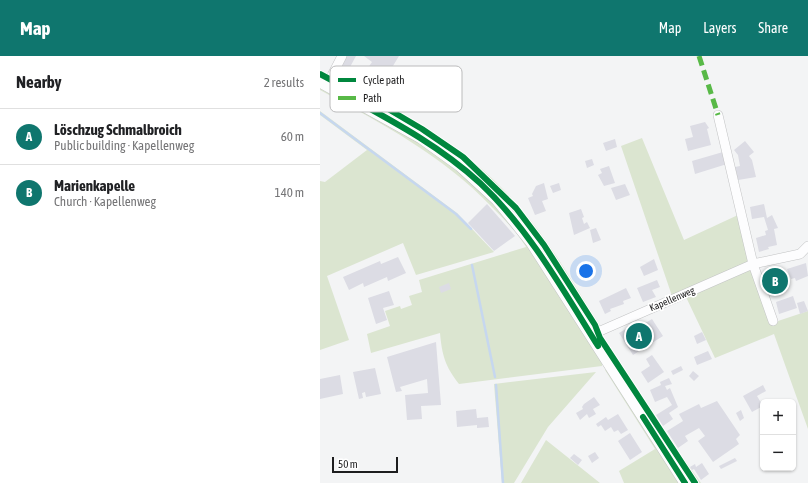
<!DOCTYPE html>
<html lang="en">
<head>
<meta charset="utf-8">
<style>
	body { margin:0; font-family:"Asap Condensed",sans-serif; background:#f2f2f2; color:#202124 }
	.controls { position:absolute; right:12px; bottom:12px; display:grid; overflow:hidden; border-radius:6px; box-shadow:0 1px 3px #0004 }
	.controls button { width:36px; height:36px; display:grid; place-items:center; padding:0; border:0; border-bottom:1px solid #e0e0e0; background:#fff; color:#202124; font:20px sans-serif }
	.scale { position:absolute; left:12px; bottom:10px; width:66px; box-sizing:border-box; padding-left:4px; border:2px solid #1d1d1e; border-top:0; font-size:11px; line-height:14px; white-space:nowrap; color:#1d1d1e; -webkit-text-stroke:3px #fff; paint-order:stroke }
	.you { position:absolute; left:266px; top:215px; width:14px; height:14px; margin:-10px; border:3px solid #fff; border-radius:50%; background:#1a73e8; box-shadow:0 0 0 6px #1a73e833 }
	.badge { display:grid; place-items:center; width:26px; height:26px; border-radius:50%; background:#0f766e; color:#fff; font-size:13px; font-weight:700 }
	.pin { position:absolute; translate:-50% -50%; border:2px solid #fff; box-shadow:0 1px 4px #0006 }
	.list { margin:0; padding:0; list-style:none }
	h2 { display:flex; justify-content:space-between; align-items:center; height:52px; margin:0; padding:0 16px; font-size:17px }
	h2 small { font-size:13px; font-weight:400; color:#757577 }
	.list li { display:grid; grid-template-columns:26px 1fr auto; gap:12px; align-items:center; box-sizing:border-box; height:56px; padding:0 16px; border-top:1px solid #e0e0e0 }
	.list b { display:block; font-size:15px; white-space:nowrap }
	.list p { margin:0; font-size:13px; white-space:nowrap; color:#757577 }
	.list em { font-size:13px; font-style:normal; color:#757577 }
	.map { position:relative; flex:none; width:488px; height:427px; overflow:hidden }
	header { display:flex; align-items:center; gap:24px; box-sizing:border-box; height:56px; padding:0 20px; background:#0f766e; color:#fff }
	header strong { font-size:19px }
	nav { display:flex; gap:22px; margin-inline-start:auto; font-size:14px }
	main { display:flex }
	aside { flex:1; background:#fff }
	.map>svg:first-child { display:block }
	.green { fill:#dbe5d0 }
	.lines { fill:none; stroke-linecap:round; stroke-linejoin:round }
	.stream { stroke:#c6d7ef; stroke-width:2.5 }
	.building { fill:#dcdce4 }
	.minor-casing { stroke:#c3c4c5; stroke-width:10 }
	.tertiary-casing { stroke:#c3c4c5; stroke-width:12 }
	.minor { stroke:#fdfdfe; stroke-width:9 }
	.tertiary { stroke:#fdfdfe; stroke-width:11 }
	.quiet { stroke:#58b947; stroke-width:5; stroke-dasharray:10 5; stroke-linecap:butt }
	.cycleway-casing { stroke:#fff; stroke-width:8 }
	.cycleway { stroke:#00873e; stroke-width:6 }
	.labels { text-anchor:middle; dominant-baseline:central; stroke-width:3.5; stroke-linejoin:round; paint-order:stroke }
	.street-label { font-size:10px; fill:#1d1d1e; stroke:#fff }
	.key { fill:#fff; stroke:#bbbbbc; stroke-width:1 }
	.key-label { font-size:11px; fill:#1d1d1e }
</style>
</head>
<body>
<header>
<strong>Map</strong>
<nav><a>Map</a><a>Layers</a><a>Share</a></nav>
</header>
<main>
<aside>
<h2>Nearby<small>2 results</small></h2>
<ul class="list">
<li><span class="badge">A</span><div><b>Löschzug Schmalbroich</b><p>Public building · Kapellenweg</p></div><em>60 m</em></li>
<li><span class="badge">B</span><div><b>Marienkapelle</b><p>Church · Kapellenweg</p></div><em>140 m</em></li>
</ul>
</aside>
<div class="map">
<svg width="488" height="427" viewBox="0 0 488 427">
	<rect width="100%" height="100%" fill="#f3f4f5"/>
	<path class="green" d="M12,22L52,43L54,41C107,70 155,101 195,146C229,183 254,229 281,271L274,272L269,269L171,133L14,29Z
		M0,30L104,88L162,135L210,191L282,304V310L139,328C125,310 122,299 120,277L51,297L47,278L70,270L65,255L80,250L81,253L92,249L89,240L102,236L99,224L206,191C197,176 185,164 173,152C121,98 64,69 0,34Z
		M0,55L137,157L174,196L96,219L83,187L7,220L29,284L0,294V125L5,126L47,94L0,59Z
		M322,82L364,184L418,159L429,206L352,240L301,90Z
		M431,212L455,266L488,255V373L454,278L395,302L366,241Z
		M280,279L339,372L341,371L381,427H371L279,284Z
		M289,313L361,427H304L299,415L335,393L285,314Z
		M276,316L228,371L194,427H182L174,328Z
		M226,384L280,427H201Z"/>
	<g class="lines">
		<path class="stream" d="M0,57L136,158L151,173
			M152,209L175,321
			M176,329L183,427"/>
	</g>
	<path class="building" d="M27,0H36L30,11L36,14L28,30L15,23Z
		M44,0H79L53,43L34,33L37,30L35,27L36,25H39L52,6Z
		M385,66L389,72L387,73L391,89L368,95L365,83L373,81L370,70Z
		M295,83L297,91L286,95L283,87Z
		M425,85L434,96L429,100L432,104L436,121L418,124L415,111L420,110L418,99L414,94Z
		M403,96L407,108L375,118L372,105Z
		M272,103L274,109L267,112L265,105Z
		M289,110L295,127L284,130L278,119L282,117L280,113Z
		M224,127L228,143L222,145L226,155L215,159L208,142L213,140L212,138L216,130Z
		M239,127L241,134L233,137L230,130Z
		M305,128L310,139L296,144L291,132Z
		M167,148L195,180L174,195L148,167Z
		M444,148L447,162L452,159L458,172L454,173L457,189L448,191L449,193L439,196L436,182L446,179L445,175L448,174L444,161L432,163L430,151Z
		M261,153L264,161L262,162L264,168L267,166L270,172L254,179L249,157Z
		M276,172L281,184L273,187L270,174Z
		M78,201L86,217L68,225L67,221L44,231L43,227L29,234L23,221L60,205L61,208Z
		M334,203L338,214L324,220L320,211Z
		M486,207L488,220L476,225L475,222L471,223L467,213Z
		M454,218L456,219L459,230L455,232L450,221Z
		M337,224L340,231L332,234L336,241L323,246L317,232Z
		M129,227L131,233L121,237L119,231Z
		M306,232L311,242L303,245L304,248L290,253L291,255L285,258L279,245Z
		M69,235L74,249L63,252L67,264L56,268L48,242Z
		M473,240L477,252L459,258L456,246Z
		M484,245L488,255L480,258L477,247Z
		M332,263L343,280L313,299L299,277L319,265L322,269Z
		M382,276L386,284L377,288L374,280Z
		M116,286L121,349L101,350L102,363L87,364L85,339L108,337L107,323L80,331L82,335L76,336L67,301Z
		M388,295L392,303L377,309L374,301Z
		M332,299L344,316L328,327L321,316L330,310L326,303Z
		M361,310L363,314L353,319L351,315Z
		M55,312L61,338L46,341L45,336L42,337L43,342L39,343L33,316Z
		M373,315L379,320L374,325L369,320Z
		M20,319L23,338L0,343V323Z
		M349,322L352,328L345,330L347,334L350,332L358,351L349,357L353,363L343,370L336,359L352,349L347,341L335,346L330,334L341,329L340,326Z
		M443,329L446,335L437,340L443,350L432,356L423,340Z
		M274,341L280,349L273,353L276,358L269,362L267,358L260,364L256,357L263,353L262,351L264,348Z
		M397,345L420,379L416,383L419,388L393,406L378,385L385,380L379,372L365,380L368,385L358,392L347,375L363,365L359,358L379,348L381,352Z
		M156,353L157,362L168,361L169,371L157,372V369L137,371L136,355Z
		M421,354L424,362L420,365L416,357Z
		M298,358L308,374L301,378L298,374L294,376L291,371L285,375L281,369L278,371L276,368L286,361L288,364Z
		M310,377L322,396L310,404L298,385Z
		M275,396L279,402L272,407L268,400Z
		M254,398L262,404L258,409L250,402Z
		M415,402L417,405L401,413L399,410Z
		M382,407L389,418L381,424L374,413L372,414L370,411L375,408L376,411Z"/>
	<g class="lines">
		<defs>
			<path id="minor" d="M7,29L22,0
				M398,59L433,208L453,265
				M271,279L433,208L480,198L488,190"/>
			<path id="tertiary" d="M0,26L101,82L140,110L177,144L211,186L365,427"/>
		</defs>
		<use href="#minor" class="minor-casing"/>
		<use href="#tertiary" class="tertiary-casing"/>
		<use href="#minor" class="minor"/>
		<use href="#tertiary" class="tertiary"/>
		<path class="quiet" d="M379,0L398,59"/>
		<defs>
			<path id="cycleway" d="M0,18L47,43L63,50L102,73L143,101L196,152L224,189L275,269L280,282L375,427
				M34,44C78,68 122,92 160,127C209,173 243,234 278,290
				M323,361L365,427"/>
		</defs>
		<use href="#cycleway" class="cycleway-casing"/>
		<use href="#cycleway" class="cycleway"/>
	</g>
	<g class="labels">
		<g class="street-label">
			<text transform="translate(352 243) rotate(-23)">Kapellenweg</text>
		</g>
	</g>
	<rect x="10" y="10" width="132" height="46" rx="6" class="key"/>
	<rect x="18" y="22" width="18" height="4" fill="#00873e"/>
	<rect x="18" y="40" width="18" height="4" fill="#58b947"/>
	<g class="key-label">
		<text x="43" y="28">Cycle path</text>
		<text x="43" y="46">Path</text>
	</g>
</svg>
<div class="controls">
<button>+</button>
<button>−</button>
</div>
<div class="scale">50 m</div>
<div class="you"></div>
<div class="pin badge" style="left:319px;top:280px">A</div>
<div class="pin badge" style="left:455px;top:225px">B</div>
</div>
</main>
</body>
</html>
